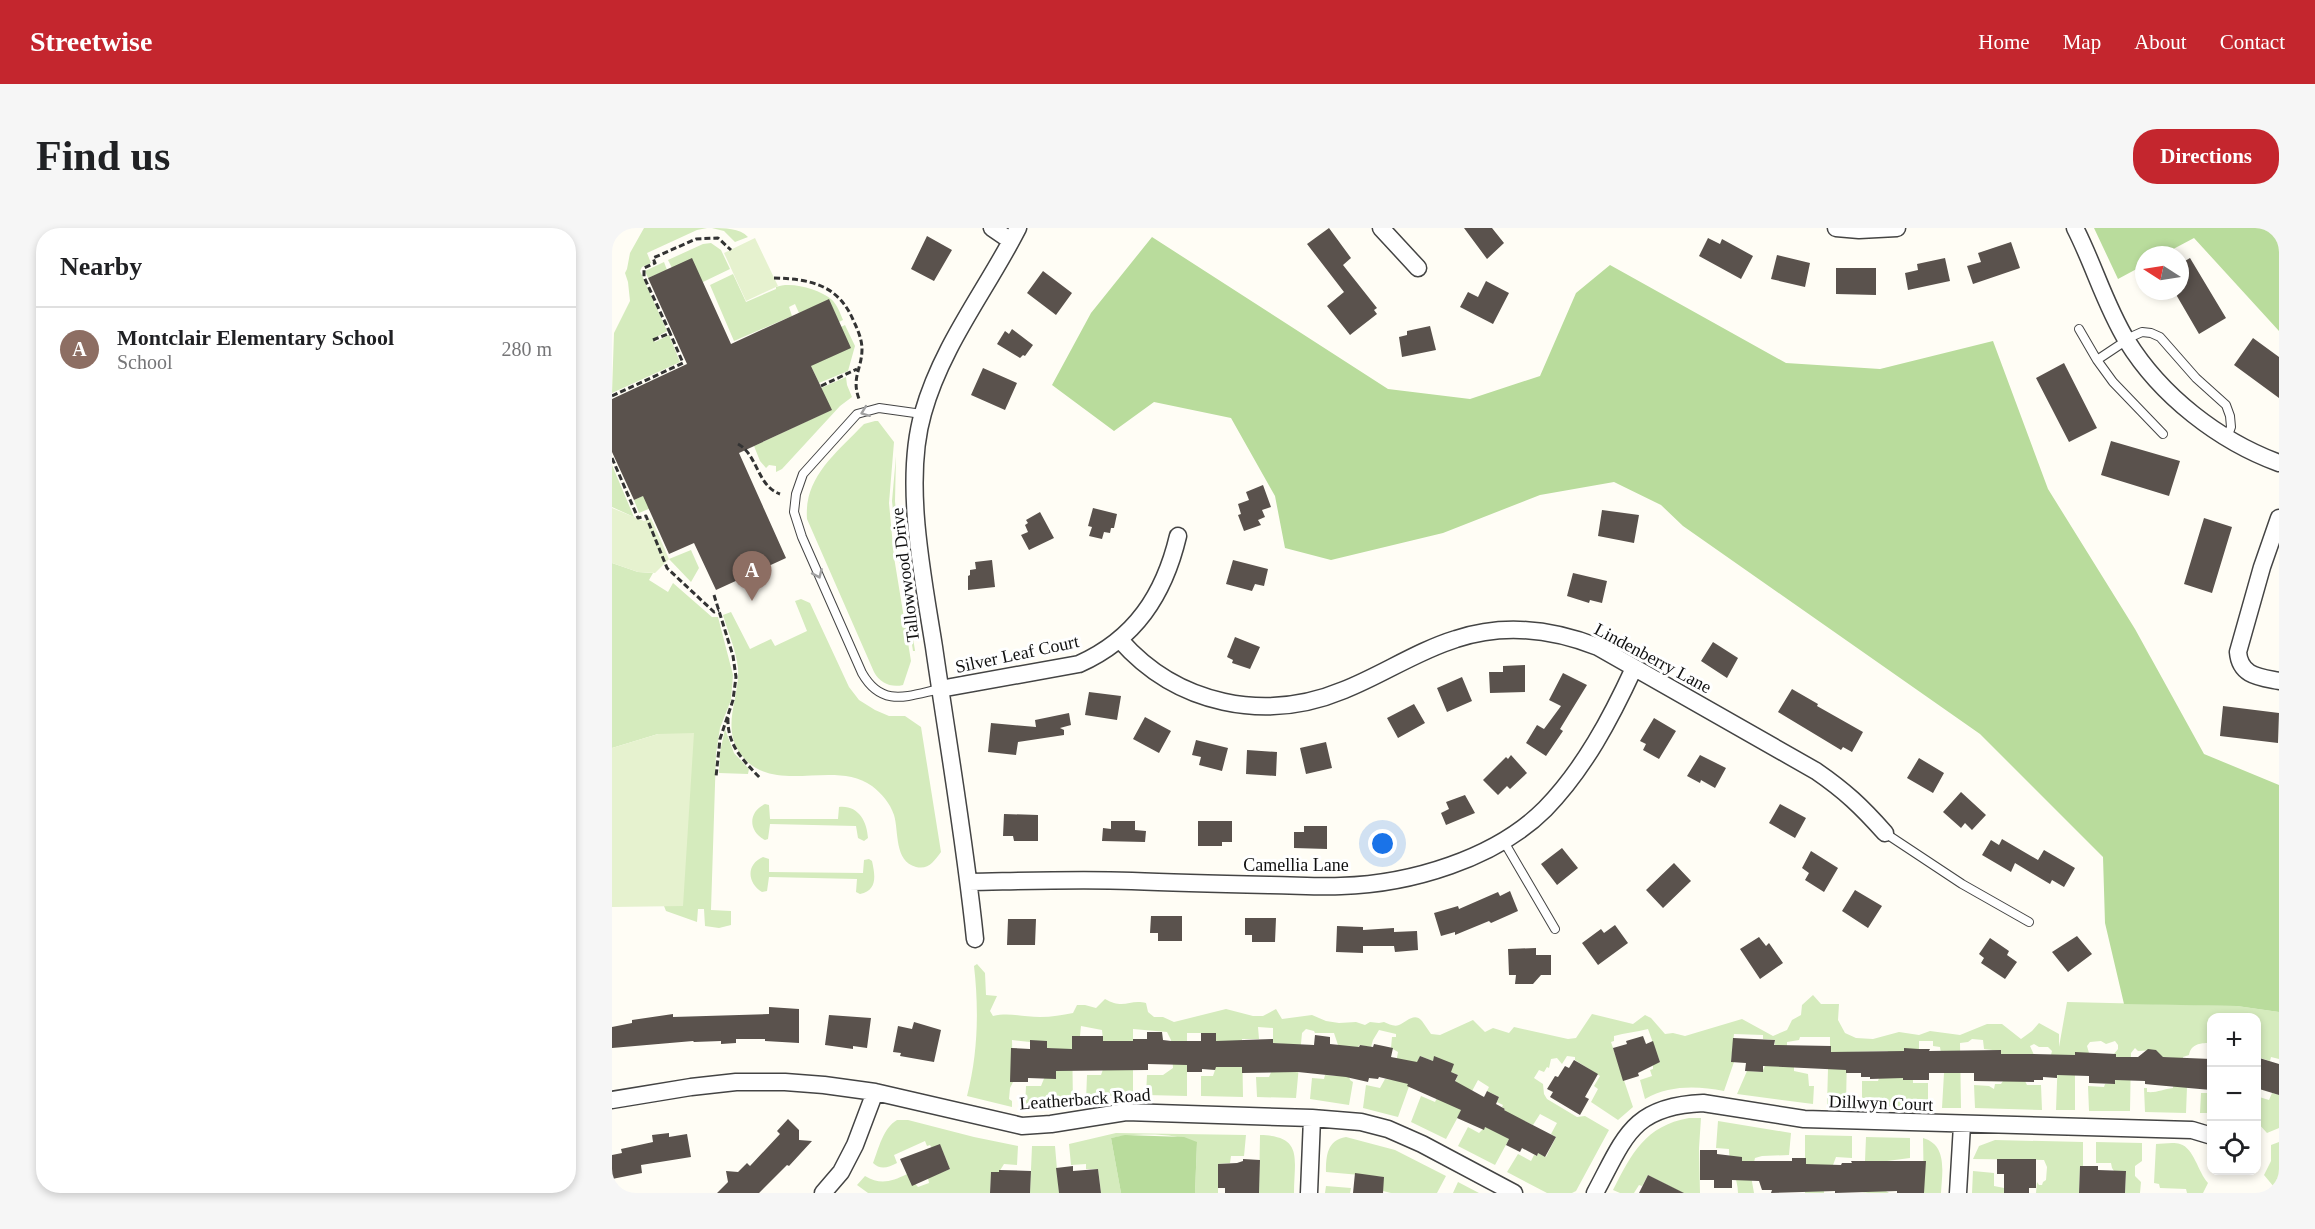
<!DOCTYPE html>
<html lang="en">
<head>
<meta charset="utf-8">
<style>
	body { margin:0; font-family:"Times New Roman",serif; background:#f6f6f6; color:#202124 }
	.controls { position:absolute; right:18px; bottom:18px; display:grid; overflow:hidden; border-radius:12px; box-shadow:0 3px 9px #0003 }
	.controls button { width:54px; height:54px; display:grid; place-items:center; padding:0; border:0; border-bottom:2px solid #e0e0e0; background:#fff; color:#202124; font:30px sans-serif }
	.compass { position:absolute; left:1523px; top:18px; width:54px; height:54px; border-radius:50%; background:#fff; box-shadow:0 3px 9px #0003; rotate:282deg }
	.you { position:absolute; left:771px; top:616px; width:21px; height:21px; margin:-15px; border:4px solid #fff; border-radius:50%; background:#1a73e8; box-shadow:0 0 0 9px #1a73e833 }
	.badge { display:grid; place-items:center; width:39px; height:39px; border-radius:50%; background:#c4262e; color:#fff; font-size:20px; font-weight:700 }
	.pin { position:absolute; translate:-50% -50px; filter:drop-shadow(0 2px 3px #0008) }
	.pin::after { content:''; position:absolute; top:32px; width:21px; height:18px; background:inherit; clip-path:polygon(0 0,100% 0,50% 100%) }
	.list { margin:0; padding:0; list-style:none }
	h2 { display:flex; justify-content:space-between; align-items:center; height:78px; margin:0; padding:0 24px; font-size:26px }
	h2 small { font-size:20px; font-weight:400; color:#757577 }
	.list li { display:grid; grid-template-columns:39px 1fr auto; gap:18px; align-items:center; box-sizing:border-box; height:84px; padding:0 24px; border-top:2px solid #e0e0e0 }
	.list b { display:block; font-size:22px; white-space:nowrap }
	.list p { margin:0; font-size:20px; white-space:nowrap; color:#757577 }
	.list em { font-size:20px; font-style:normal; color:#757577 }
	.icon { flex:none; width:33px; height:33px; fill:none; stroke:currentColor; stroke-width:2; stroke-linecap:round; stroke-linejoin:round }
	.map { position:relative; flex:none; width:1667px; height:965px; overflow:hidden; border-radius:24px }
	header { display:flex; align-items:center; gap:36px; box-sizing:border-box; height:84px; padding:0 30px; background:#c4262e; color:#fff }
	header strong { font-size:28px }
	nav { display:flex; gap:33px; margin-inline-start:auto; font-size:21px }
	.intro { display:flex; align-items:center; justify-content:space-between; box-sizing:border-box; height:144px; padding:0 36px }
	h1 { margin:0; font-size:42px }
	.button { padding:15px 27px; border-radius:24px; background:#c4262e; color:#fff; font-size:21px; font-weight:700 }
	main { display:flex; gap:36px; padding:0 36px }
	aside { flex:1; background:#fff; border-radius:24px; box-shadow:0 3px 9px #0003 }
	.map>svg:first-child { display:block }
	.green { fill:#d5ebbd }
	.forest { fill:#b9dc9c }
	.pitch { fill:#e6f2cf }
	.building { fill:#5a524d }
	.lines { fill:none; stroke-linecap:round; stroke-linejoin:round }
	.lane-casing { stroke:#444; stroke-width:10 }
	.street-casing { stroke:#444; stroke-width:19 }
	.path { stroke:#333; stroke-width:3; stroke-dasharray:6 3; stroke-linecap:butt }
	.lane { stroke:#fff; stroke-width:8 }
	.street { stroke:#fff; stroke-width:16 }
	.oneway { stroke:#a0a0a0 }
	.labels { text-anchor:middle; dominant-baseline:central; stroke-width:6; stroke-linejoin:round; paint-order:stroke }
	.street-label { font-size:18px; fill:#111; stroke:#fff }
</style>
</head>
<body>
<header>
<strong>Streetwise</strong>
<nav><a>Home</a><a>Map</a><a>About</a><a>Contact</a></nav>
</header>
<div class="intro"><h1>Find us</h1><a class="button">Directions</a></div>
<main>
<aside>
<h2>Nearby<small></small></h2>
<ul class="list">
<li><span class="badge" style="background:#8d6e63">A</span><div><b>Montclair Elementary School</b><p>School</p></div><em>280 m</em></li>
</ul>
</aside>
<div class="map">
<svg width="1667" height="965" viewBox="0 0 1667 965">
	<rect width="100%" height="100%" fill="#fffdf5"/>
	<path class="green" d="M32,0H95L85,2L35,25L39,35L30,39L28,43L55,103L41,111L43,114L57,107L68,134L0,165L2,105L18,73L16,54L13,45L15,41L18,25Z
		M100,0C112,0 128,0 136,9L123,14L112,3Z
		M99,15L109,22L118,41L91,54L60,40L56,32L91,16Z
		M52,34L55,42L36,50L33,43Z
		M121,46L134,74L164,61V59C179,53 207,61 219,71C225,76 228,85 231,92L227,94L217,72L187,85L183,76L177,79L180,88L122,113L98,57Z
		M233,97L243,118L236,143L207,155L199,138L229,99Z
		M234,149L235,157L240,169L228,178L170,241L164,244V238L157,237L154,240L148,233L142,218L219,182L209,160Z
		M263,193H266L282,214L277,275L282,329L299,433L291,457C279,460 268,455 262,444L195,291C192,251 221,228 247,201L252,196Z
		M284,228L283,273L287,320L285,321L280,273Z
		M0,237L22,289L0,279Z
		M63,253L70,267L27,285L22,272Z
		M79,322L87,340L79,354L57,331Z
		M286,327H288L304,429L303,423H301Z
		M0,335L26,344L41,345L37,352L56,364L61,355L100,389H106L121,447L119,472L108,500L104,526L99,682L119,683V697L107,700L93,698L92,681H86L85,694L54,683L52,678H71L46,506L0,520Z
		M189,371L198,375L237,459L247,472L263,482L277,488H293L309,499L329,624C322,633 317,642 304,639C282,633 287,604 282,587C278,575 270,566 260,558C221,530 159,570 128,525C109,498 128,469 126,440C124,422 116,404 111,387L119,384L138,421L159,411L163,418L195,403L183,373Z
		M113,501L122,525L137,541L136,546L107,545L108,524Z
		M153,576L157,577L158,591H226L227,579C246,577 255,593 256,610L252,613L246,610L244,598L158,596L156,611L153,612C136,603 136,584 153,576Z
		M151,629L157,631V644L251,645L252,632L257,631L260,633C263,647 266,662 248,666L244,664L245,651L157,649L155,663L150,664C135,655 134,636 151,629Z
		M365,736L373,745L374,767L385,768L378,783L381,788C397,784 411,789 428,789C440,789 450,787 461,785L465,777H473L484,780L493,771C512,782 517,771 534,775L536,784L542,789H551L562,794L614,781L641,788H651L664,781L670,791L700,787L714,793L727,795L744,794L753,797L758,794L767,795L772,794C777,796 782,799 787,797C795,794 802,784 810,793C813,797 816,802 819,806L828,807L861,792L873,804L881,800L897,805L902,799L956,811L964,810L980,786L1021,796L1033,787L1039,790L1053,806L1061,805L1073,808L1130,791L1161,808L1175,802L1180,792L1189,787L1190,777L1201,767L1209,776H1227L1226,792L1233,805L1244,810L1261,811L1287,804L1307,807L1318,803L1348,807L1375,796H1390L1409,811L1420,803L1427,795L1447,806V819L1455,774L1625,778L1667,784V831L1659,829L1658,833L1645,829L1644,790H1600L1599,815C1590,815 1579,815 1577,827L1571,829V833H1576L1574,885L1533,884L1532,860H1535V864C1545,865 1551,861 1561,860L1562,830L1546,829L1544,822L1526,823L1523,820L1519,825L1518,883H1477L1476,858L1492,859L1493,856H1503L1504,826H1502L1506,821V817L1503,813L1494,816L1489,813L1478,814L1475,818L1477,825H1463V882H1444L1446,827H1439L1440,823L1436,819H1427L1422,816L1418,818L1422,827L1413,853L1415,857H1429L1430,882L1363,880L1362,857L1377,858L1382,861L1383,856H1389L1391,853L1389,850V823L1372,821L1371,812L1360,811L1356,814L1348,815L1349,880H1330L1332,845L1328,819L1321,818V813H1307V821H1292L1291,851L1301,852V855H1316V879L1250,878V853H1266L1276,823L1235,824L1234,878L1215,877L1216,841H1218V809H1188L1187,812L1175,814V818L1182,819V843L1196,846L1197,858H1202L1201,876L1125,866L1135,843L1150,844L1153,838H1161L1163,812L1151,811V807L1122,806L1119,834H1122L1112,863C1085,858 1058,857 1033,871L1028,852L1040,848L1038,842L1041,841V836L1048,834L1036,801C1024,804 1013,805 1002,808V813L999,814L1021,879L1006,892L979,874L986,861L982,858L988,848L963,832V829L955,828L950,836L945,830L939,831L937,840L935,839L932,844L927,842L922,850L931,856L932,866L935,871L965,889L973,888L997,902L964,963L960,965H935L895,944L906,926L919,933L922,927L925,928L926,925L934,929L944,909L939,906L945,895L928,886L921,897L908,891L883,937L846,918L856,899L867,905L873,899L881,902L893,881L890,879L891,877L885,874L887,869L875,863L877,859L866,852L834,911L799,894L809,868L823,874L825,870L836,872L846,847L839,844L822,829L821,833L808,828L786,889L751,880L754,857L768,860L773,851L781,852L786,824L779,820L780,809H784V806L767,802L761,812L759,819L747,817L742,844L737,848L738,852L741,854L737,877L698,871L700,850L712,851L713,847L724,848L726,817L722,805H703L702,803L694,801L690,805L684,870L645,869L644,849H657L671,816L661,815V800L646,799L647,811H630L631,869L589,868V848H601L603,842L604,805H575V868L534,867L535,847H551L561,840L559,812L555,804L521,801V867L495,868L474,873L475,847H489L501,813H491L490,802L469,798L468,808H460L461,876L436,880H413L414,858H429L444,821L435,820V813L418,814L400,812L401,854L398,860L397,871L400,873V879L355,868C366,826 367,781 362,738Z
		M1589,865H1599V885H1588Z
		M1660,865L1667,867V900L1655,905L1645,894L1644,868L1657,872Z
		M1077,890H1089L1087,920L1088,965H1071L1036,947L1030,958L1027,957L1022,965H1008L1001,962C1020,925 1033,898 1077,890Z
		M285,892H296L362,909L406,918L405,937L392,936L387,944H379L378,965H256L245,957L253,948C268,957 279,954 295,946L306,959L317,955L316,950L338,941L328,917L320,920L318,917L315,918L313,913L282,927L285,935C276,940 268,942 261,935C267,920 271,900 285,892Z
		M1106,893L1179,905L1177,927L1150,928L1143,930L1139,948L1142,965H1126C1126,949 1116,933 1117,921L1104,920Z
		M504,905L634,907L632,928H619L618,935L606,936V965H583L585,915C563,904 523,905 499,910L509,965H489L486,941H474V936L459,937L457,916Z
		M648,907C692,908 682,931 682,965H647Z
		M1193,907L1240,908V930L1224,929L1221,937H1213L1212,965H1193Z
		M734,909L783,922L834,948L825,965H779L771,963V949L714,944C714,928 715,912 734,909Z
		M1254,909L1298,910V930L1275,933L1274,963L1277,965H1250L1256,964L1257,934L1253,933Z
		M1311,910C1336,917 1330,945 1329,965H1312Z
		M1383,912L1471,914V938H1468L1467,965H1424L1425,954L1427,957H1430L1431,954L1434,952L1435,939L1432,932L1361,931L1367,918Z
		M1484,914L1530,915V933L1523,938V948L1529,954L1528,965H1513L1514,943H1502L1500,940L1499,935H1484Z
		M1667,914V965L1652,947L1659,933V917Z
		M1544,916C1551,916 1561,914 1568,916C1582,920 1586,944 1596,955L1591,965H1575L1574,961L1548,960L1547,956L1542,955Z
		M420,918H443L447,965H418Z
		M1361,943L1382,945V958L1392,960V965H1360Z
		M846,954L867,965H841Z
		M714,958L739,960L738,965H713Z"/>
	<path class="forest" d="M1482,0H1667V103L1582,10L1550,27H1532V37L1506,51Z
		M540,9L776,161L858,171L928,148L964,65L998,37L1174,135L1268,141L1381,113L1436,261L1523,401L1592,526L1667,557V784L1625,778L1512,776L1493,695L1491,629L1368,506L1071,298L1049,277L1002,254L928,267L831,305L719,332L673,320L663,268L619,190L542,174L502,203L440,157L479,85Z
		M513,907L572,909L585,914L583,965H509L499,910Z"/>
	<path class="pitch" d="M143,10L166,58L134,73L112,25Z
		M0,280L32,293L39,290L57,331L43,345L26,344L0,335Z
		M82,505L71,678L0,679V520L46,506Z"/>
	<path class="building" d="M717,0L739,30L731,37L765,80L762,82L765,86L738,107L715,78L732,64L695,16Z
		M852,0H880L892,15L875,31Z
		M315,8L340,22L322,53L299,41Z
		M1096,10L1108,16L1110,11L1141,28L1129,51L1087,28Z
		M1399,14L1408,40L1361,56L1355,38L1369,34L1366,25Z
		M1165,27L1198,35L1193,59L1159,51Z
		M80,30L119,116L217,71L239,120L199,138L220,182L127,225L174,330L104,362L82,315L57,326L31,268L22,272L0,224V171L75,136L36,50Z
		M1333,30L1338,53L1296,62L1293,45L1306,42L1305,36Z
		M1578,30L1614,90L1587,106L1562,63H1568V36Z
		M1224,40H1264V67L1224,66Z
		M431,43L460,65L444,87L415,65Z
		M874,53L897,65L881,96L848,79L856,64L866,69Z
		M818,98L824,122L790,129L787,109L795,107V103Z
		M400,101L421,117L413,128L411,127L408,130L385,116L393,103L397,106Z
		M1641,110L1667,129V170L1622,137Z
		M1452,135L1485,200L1457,214L1424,150Z
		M371,140L405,155L393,182L359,167Z
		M1499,213L1568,233L1557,268L1489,247Z
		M651,257L659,279L650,282L653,289L646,292L649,297L632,303L626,287L629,286L626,276L637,272L634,264Z
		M481,280L505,286L502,300H499L498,305L492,304L490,311L477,308L480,299L476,298Z
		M990,282L1027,287L1022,315L986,308Z
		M428,284L442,310L417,322L409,307L416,304L413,297L416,295L414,292Z
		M1592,290L1620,299L1600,365L1572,356Z
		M380,332L383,359L356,362V348L358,347V342L364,341L363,334Z
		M621,332L656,341L652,358L643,356L640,363L614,356Z
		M961,345L995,353L990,375L978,372L977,375L955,368Z
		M623,409L648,419L638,441L620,435L621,432L615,429Z
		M1101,414L1126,430L1115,450L1089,433Z
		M913,437V464L878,465L877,444H891V438Z
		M951,445L975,457L948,501L951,503L934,528L914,515L925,497L932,501L949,478L937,472Z
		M850,449L860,473L835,484L825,460Z
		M1180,461L1206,476L1205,478L1251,504L1240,524L1231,519L1229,522L1166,484Z
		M477,464L509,468L505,492L473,487Z
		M802,476L813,495L786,510L775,490Z
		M1611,478L1667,485L1666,515L1608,508Z
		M457,485L459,497L448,500L452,502V507L406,514L404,527L376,524L379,495L424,499L423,492Z
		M533,489L559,503L547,525L521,511Z
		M1042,490L1064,503L1047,531L1031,522L1034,516L1028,513Z
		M584,512L616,520L610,543L587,537L589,529L580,527Z
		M714,514L720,540L694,546L688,520Z
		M635,522L665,524L664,548L634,546Z
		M899,527L915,545L898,561L895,558L886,567L871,552L894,529L896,531Z
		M1088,527L1114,540L1103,560L1089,552L1088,555L1075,548Z
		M1307,530L1332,545L1321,565L1295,550Z
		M1349,564L1374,587L1360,602L1353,595L1349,600L1331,584Z
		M853,567L863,585L834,597L829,585L837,581L834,574Z
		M1168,576L1194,590L1183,610L1157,595Z
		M392,586L426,587V613H402L401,608H391Z
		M499,593H523V602L534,603L533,614L490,613L491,600L499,601Z
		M586,593H620V614H610V618H586Z
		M692,598H715V621L682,620V604H692Z
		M1390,611L1426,632L1432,622L1463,640L1452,659L1440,652L1438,656L1403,635L1399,644L1370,627L1379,612L1387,617Z
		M950,620L966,640L945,657L929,636Z
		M1199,623L1226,640L1212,664L1193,652L1197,645L1190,640Z
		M1062,635L1079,653L1051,680L1034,662Z
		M1243,662L1270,678L1256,700L1230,683Z
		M898,663L906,683L879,695L877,693L843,707V704L829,708L822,685L846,678L847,681L886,664L888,668Z
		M539,688H570V713H546V705H538Z
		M633,690H664L663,714H640V707H633Z
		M396,691H424L423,717H395Z
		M1003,697L1016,715L986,737L970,715L989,701L992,705Z
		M725,698L751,699V702L782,700V704L805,703L806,722L783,724L782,718H751V725L724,724Z
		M1465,708L1480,726L1456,744L1440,724Z
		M1147,709L1154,718L1157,715L1171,735L1148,751L1128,721Z
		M1378,710L1397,723L1395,727L1405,734L1393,751L1369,735L1372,730L1367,726Z
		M924,720V727H939V747H929L921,756H903L904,747H897L896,721Z
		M157,779L187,781V815L153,813V811H124V815L109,816V813L82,814L81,813L0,820V799L20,795V792L61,786V789L157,786Z
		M217,787L259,790L255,820L241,818V821L213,817Z
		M302,794L329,802L322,834L288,828L289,825L281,824L286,798L300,801Z
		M535,804H550L551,812L559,813H589V805H604V813L661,811V815L702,817L703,807L718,809V816L747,819L748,817L761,819L762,816L781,820L779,829L805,834L808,828L821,833L822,828L842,836L839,844L846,847L843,853L872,869L875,863L887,869L884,876L893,881L892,882L944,909L933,929L926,925L925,928L910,920L908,924L894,917L897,911L873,899L872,902L845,890L849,882L795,858L796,856L767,849L766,851L757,850L756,854L734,849L686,844L630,845V839H604L603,842L590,841V844H575V837L536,836V842L444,843V851L416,850V854H398L399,820L418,821V812L435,813V820L460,821V808H491V813H521V811H535Z
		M1031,808L1034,816L1041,813L1048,834L1026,845L1027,848L1011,853L1001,820L1015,816L1014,813Z
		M1121,810L1163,812L1162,817L1219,818V824L1292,823V820L1307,821H1318L1317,823L1389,822V826H1422L1463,827V824L1504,826V829H1526L1536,821L1544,822L1551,829L1599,831V862L1543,857L1533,856V853L1503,852V856L1477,855V848L1445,847V850L1431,849V852H1422V854L1362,853V845H1317V852H1291V850L1258,851V849H1249V845H1234V842L1151,838V844L1133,843L1134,835L1119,834Z
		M1644,829L1667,836V867L1644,860Z
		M962,832L986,846L973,869L977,871L968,887L938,869L941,864L935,861L943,848L946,849L953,838L957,840Z
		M176,891L187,902V912L200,913L177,938L175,937L147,965H105L116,954L114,943L126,944L135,935L138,938L168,906L165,903Z
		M57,905V909L75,906L79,929L29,937L30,945L0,951V927L10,925L9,921L41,914L40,907Z
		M328,916L338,941L300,958L288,931Z
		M1088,922H1105V926L1130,929V933H1180V930H1194V936L1229,937L1230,935H1240L1239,933H1314L1312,965H1285V963L1223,965V963L1159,965L1160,962H1150L1147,953L1120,952V960H1102V952H1088Z
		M631,931L648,932L647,965H613V960H606V936L625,935L631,933Z
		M1385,931H1424V960H1417V965H1392V946H1385Z
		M461,938V943L486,941L489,965H447L444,940Z
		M1468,938H1486V942L1514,943L1513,965H1467Z
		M387,942L419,943L418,965H378L379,944H387Z
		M743,945L772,949L771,965H741Z
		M1036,947L1072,965H1027Z"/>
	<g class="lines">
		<defs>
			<path id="lane" d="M1467,101L1485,132L1521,108L1530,104L1539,105L1548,109L1584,150L1614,177L1618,188L1619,199L1615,210
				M1485,132L1501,154L1551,206
				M310,186L267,180L245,186L191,246L184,266L182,284L190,309L250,445C270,480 295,468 328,461
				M1273,605L1350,656L1417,694
				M891,612L943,701"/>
			<path id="street" d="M380,0L399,13
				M769,0L806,40
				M1224,0L1247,2L1285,0
				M1463,0C1482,37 1493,77 1515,113C1549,168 1607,213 1667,235
				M1667,290L1650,339L1626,424C1628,448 1647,449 1667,453
				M508,412C565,477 653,495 732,462C770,447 805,423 844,411C892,395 940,401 986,419L1204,543C1233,563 1249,578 1273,605
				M328,461L467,436C523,411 552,367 566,308
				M357,654C412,653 466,651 520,653C566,655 611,656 657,657C681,657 705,659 729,658C798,656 883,631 933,581C972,541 999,490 1022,440
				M363,711C353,613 336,516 322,419C311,349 291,254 311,185C330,117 375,61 406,0
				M0,872L79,859L124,854H173L212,857L263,864L410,898L439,896L514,884L700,890L749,894L776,901L810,916L902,965
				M211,965L229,944L243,917L263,864
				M697,965L700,890
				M983,965C1013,909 1020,878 1091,875L1192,891L1580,902L1600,908
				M1346,965L1350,897"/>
		</defs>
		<use href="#lane" class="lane-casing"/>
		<use href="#street" class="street-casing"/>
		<path class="path" d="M162,50C199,51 227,57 242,94C246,102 250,112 250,121C250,141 239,149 247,171
			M41,112L58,105L32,49V40L43,35L41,30L84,11L106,10L119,22
			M209,158L245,141
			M0,168L71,135L58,105
			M126,216C146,227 145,258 168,266
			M0,230L26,290L34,288L55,340L102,384L107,382
			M102,367L121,428L124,449L121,472L108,511L104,549
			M116,490C115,517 131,532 148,550"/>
		<use href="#lane" class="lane"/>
		<use href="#street" class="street"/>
	</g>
	<defs><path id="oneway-chevron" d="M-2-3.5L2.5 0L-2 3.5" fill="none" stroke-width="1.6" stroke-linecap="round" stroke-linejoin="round" transform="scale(1.5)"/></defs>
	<g class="oneway">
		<use href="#oneway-chevron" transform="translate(253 184) rotate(159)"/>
		<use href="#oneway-chevron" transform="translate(206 346) rotate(66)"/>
	</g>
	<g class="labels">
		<g class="street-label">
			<text transform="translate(293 347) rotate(-97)">Tallowwood Drive</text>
			<text transform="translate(405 426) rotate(-12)">Silver Leaf Court</text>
			<text transform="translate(1041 430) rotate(28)">Lindenberry Lane</text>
			<text x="684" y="637">Camellia Lane</text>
			<text transform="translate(473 871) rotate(-4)">Leatherback Road</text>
			<text transform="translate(1269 875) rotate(2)">Dillwyn Court</text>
		</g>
	</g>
</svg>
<div class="controls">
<button>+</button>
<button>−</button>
<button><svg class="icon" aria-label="locate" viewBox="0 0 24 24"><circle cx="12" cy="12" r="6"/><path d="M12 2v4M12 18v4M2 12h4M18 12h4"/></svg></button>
</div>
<svg class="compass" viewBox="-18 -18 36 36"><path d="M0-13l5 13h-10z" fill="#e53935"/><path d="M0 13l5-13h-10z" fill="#757577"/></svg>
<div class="you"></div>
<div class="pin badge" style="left:140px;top:373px;background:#8d6e63">A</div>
</div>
</main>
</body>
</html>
